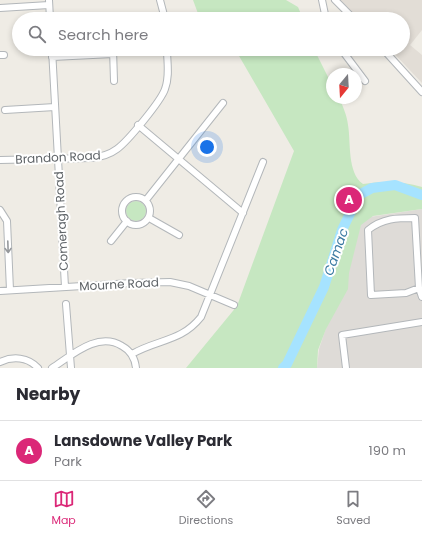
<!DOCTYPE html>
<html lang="en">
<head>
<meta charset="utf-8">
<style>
	body { margin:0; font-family:Poppins,sans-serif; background:#f2f2f3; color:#2b2b33 }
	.compass { position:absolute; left:326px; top:68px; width:36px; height:36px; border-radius:50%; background:#fff; box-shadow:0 2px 6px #0003; rotate:198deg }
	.you { position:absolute; left:207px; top:147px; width:14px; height:14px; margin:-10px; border:3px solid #fff; border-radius:50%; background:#1a73e8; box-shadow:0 0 0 6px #1a73e833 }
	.badge { display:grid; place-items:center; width:26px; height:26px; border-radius:50%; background:#db2777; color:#fff; font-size:13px; font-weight:700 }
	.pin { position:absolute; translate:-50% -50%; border:2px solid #fff; box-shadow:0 1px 4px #0006 }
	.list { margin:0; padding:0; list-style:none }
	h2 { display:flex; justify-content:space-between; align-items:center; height:52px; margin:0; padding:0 16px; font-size:17px }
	h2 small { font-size:13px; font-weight:400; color:#7c7c81 }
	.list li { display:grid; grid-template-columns:26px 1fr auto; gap:12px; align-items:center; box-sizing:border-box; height:60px; padding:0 16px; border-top:1px solid #e1e1e2 }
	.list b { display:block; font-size:15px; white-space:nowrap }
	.list p { margin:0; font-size:13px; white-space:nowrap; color:#7c7c81 }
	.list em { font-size:13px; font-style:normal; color:#7c7c81 }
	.icon { flex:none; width:22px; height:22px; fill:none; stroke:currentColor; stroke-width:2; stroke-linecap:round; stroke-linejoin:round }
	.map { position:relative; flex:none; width:422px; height:368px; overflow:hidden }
	.search { position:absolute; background:#fff; box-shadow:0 2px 6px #0003; left:12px; right:12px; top:12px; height:44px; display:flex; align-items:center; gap:10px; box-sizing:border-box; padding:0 14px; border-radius:22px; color:#7c7c81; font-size:15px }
	.sheet { height:112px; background:#fff }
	nav { display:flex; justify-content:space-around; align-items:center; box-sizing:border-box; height:56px; border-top:1px solid #e1e1e2; background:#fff; font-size:11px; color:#7c7c81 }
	nav a { display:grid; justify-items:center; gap:2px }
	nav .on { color:#db2777 }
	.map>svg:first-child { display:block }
	.industrial { fill:#dedbd7 }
	.education { fill:#e2ddd6 }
	.green { fill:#c6e7c1 }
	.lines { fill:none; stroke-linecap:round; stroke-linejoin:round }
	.river { stroke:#a6e3ff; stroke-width:10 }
	.minor-casing { stroke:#b3b7ba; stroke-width:8 }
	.minor { stroke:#fff; stroke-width:6 }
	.oneway { stroke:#96999c }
	.labels { text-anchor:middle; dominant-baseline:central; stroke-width:4; stroke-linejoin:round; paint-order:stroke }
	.street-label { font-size:12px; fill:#5d6266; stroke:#fff }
	.water-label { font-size:13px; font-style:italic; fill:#3b7aa2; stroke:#fff }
</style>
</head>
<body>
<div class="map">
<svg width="422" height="368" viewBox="0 0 422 368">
	<rect width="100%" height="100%" fill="#efece5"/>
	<path class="industrial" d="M422,209V368H317L319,349L363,218Z"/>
	<path class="education" d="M340,0H422V30L410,45L422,55V83L390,49H403V19H360Z"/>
	<path class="green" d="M193,0H286L298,7L303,19H200Z
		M235,49H314L332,85V98H339C343,106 347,116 348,125C351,142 347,173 363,184C384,181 402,181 422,187V209L373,216L361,225L349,273L348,289L326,329L318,350L317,368H186L237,306L294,151Z
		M126 211a10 10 0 1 1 20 0a10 10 0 1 1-20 0Z"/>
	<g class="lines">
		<path class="river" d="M283,368L287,364L324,287L342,230L359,195L372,188L395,185L422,195"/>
		<defs>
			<path id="minor" d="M49,0L50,19
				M160,0L165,19
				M322,0L326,19
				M335,0L354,19
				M0,8L49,5
				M52,49L65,287
				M113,49L114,81
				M341,49L365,81
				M383,49L422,92
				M0,55H4
				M52,57L113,54
				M5,110L55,107
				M138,125L243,213
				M0,160L91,158C101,157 109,155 117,149C128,141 161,101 165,89C170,76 167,62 167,49
				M122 211a14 14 0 1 1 28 0a14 14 0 1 1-28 0Z
				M146,200L223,103
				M0,210L7,221L10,290
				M149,218L179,235
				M111,241L127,221
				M419,288L415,218C397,218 383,218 368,230L371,295L406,293L419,288L422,297
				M0,291L132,283L170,282L189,286L234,305
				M66,304L71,368
				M132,354C158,339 181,342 201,317L263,162
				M0,362C13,356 28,357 38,368
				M52,368C72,355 98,331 122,346C131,351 135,358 136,368
				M346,368L342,335L422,322"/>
		</defs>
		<use href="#minor" class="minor-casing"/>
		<use href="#minor" class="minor"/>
	</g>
	<defs><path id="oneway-shaft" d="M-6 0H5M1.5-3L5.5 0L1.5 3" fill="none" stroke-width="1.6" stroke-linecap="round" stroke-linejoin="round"/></defs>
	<use class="oneway" href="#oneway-shaft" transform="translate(8 247) rotate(88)"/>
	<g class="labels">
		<g class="street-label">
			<text transform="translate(58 157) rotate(-3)">Brandon Road</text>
			<text transform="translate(61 221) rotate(-93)">Comeragh Road</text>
			<text transform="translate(119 284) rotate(-3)">Mourne Road</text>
		</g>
		<g class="water-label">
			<text transform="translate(336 252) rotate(-71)">Camac</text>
		</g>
	</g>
</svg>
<svg class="compass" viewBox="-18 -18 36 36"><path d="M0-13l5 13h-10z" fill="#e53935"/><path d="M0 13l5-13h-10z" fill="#7c7c81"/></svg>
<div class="you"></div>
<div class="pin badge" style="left:349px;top:200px">A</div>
<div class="search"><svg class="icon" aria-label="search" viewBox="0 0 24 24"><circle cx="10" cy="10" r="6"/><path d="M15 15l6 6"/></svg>Search here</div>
</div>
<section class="sheet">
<h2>Nearby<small></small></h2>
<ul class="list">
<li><span class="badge">A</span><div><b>Lansdowne Valley Park</b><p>Park</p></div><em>190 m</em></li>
</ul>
</section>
<nav>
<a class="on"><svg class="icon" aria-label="map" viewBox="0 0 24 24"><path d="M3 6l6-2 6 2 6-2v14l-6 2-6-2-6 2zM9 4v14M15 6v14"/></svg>Map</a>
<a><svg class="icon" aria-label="directions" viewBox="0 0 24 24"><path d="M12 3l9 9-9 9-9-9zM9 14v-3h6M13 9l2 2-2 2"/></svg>Directions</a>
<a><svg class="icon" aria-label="saved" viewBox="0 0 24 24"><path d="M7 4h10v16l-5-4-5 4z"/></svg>Saved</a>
</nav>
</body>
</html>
